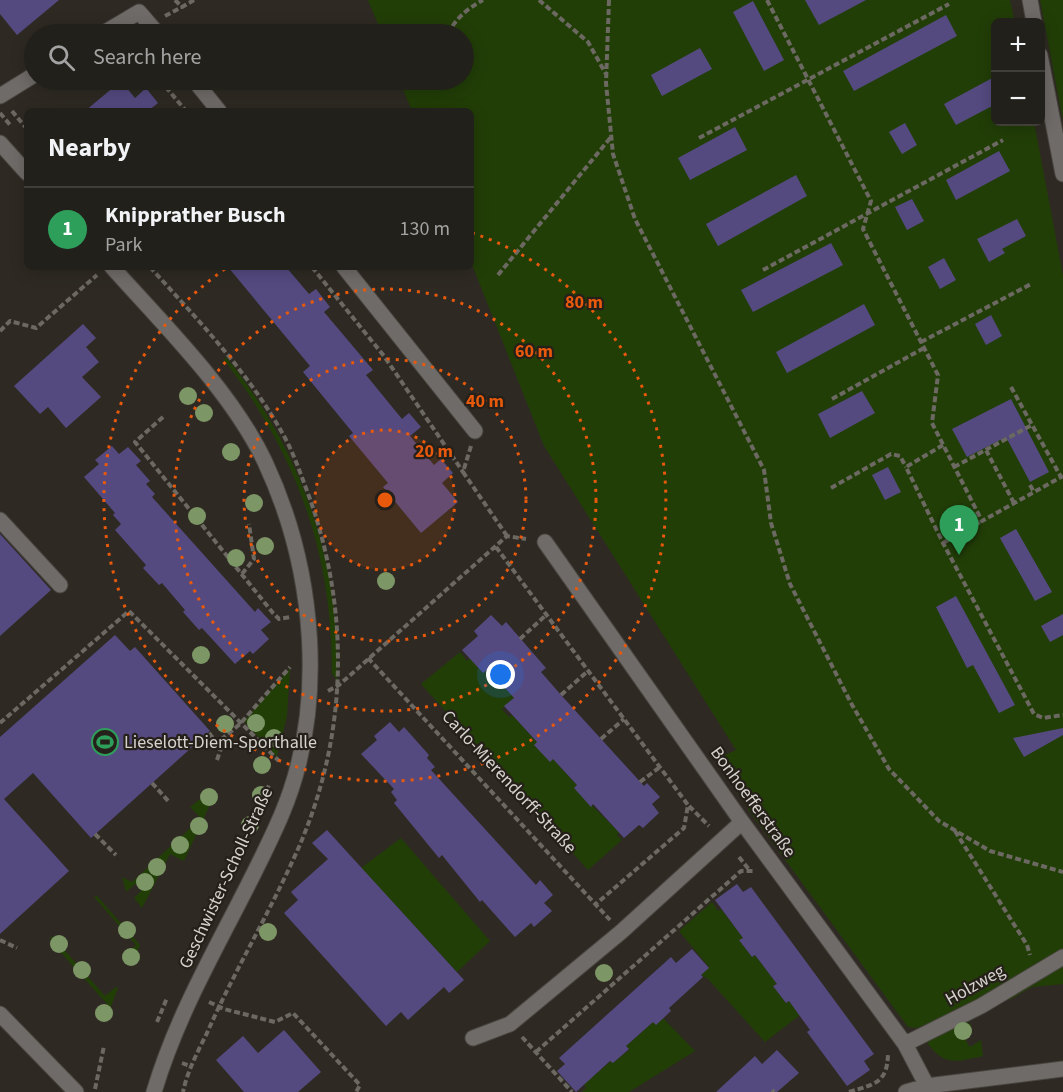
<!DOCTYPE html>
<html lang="en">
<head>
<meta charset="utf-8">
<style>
	body { margin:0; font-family:"Source Sans 3",sans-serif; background:#2e2d27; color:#f1f3f6 }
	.controls { position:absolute; right:18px; top:18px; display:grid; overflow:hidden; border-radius:9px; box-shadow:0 3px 15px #0003 }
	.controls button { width:54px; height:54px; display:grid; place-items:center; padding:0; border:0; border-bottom:2px solid #3f3e39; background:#22201a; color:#f1f3f6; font:30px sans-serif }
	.you { position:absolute; left:501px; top:675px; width:21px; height:21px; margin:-15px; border:4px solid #fff; border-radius:50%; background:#1a73e8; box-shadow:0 0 0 9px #1a73e833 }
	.badge { display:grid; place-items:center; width:39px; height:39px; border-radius:50%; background:#7cbef9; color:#fff; font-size:20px; font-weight:700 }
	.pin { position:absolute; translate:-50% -50px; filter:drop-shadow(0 2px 3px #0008) }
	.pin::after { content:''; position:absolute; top:32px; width:21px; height:18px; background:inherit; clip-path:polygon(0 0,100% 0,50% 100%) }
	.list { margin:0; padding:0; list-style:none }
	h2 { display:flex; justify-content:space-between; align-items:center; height:78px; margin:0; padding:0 24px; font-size:26px }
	h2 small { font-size:20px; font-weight:400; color:#a2a3a2 }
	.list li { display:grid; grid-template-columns:39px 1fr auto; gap:18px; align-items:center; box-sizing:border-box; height:84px; padding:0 24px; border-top:2px solid #3f3e39 }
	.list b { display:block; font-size:22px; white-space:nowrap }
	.list p { margin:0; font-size:20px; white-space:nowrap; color:#a2a3a2 }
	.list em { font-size:20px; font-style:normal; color:#a2a3a2 }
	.icon { flex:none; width:33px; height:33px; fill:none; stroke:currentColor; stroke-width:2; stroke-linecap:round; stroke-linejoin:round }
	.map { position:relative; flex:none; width:1063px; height:1092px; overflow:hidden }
	.search { position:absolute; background:#22201a; box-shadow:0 3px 15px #0003; left:24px; top:24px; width:450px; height:66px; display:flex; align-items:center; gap:15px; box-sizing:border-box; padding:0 21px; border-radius:33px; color:#a2a3a2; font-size:22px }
	.panel { position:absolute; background:#22201a; box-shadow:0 3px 15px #0003; left:24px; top:108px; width:450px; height:162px; border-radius:9px }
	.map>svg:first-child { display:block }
	.green { fill:#223e07 }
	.building { fill:#554a80 }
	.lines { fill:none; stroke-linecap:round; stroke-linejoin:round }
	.minor-casing { stroke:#49453f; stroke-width:17 }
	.path { stroke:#6c6862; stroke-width:4; stroke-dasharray:6 3; stroke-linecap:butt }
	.minor { stroke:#6f6b68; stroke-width:15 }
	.tree { fill:#7d9666 }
	.ring { fill:none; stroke:#e8590c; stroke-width:3; stroke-dasharray:3 6 }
	.labels { text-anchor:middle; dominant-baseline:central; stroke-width:4.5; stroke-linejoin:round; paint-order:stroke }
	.poi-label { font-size:18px; fill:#d6d3cf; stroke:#252019; text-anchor:start }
	.street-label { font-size:18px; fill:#d6d3cf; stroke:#252019 }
	.centre { fill:#e8590c; stroke:#252019; stroke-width:3 }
	.ring-label { font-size:18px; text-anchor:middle; font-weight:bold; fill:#e8590c; stroke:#252019; stroke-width:4.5; stroke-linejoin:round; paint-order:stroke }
</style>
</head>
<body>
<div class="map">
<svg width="1063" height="1092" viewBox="0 0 1063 1092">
	<rect width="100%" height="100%" fill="#2e2a23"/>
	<path class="green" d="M368,0H1010L1015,22H996V122H1034L1063,275V950L972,1004L917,1028L908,1027L750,812L723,768L721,757L736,750L544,446L471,262V111H412L399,80H464V34H382Z
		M1040,0H1063V121Z
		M226,357C300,448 341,562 337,680L332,674C332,553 298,456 224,360Z
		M460,652L467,661L470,658L483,673L488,669L514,698L502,709L509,717L512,715L577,785L574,788L619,832L617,835L622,840L588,870L421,684Z
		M290,668L287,716L277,757L244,721Z
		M210,791L214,796L184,861L170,854L142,908L134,898L146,886L140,880L126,892L122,877L132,882L201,818L190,807Z
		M401,838L490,941L457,972L361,868Z
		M97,896L140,945L132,963L125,955L136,945L94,897Z
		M712,902L718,911L721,909L743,938L740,941L752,957L755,955L777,984L773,986L786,1003L789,1001L800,1015L765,1042L708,979L701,975L709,967L679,931Z
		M52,936L105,996L116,987L118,988L105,1022L97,1015L108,1005L55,946L50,938Z
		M1063,965V984L1032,987L1009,1000V997Z
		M663,1018L695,1051L629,1092H582L586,1088L584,1084L611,1061L613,1063L629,1050L626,1046L653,1022Z
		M967,1022L972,1025L961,1032L970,1047L981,1040L983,1056C955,1062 944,1067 926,1041Z"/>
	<path class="building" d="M0,0H59L17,35L0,14Z
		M805,0H866L819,25Z
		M753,1L784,60L764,71L733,12Z
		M946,15L957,36L854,91L843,71Z
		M700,48L712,69L662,96L651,75Z
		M996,76V104L956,125L944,104Z
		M121,81L135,98L146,88L158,103L148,111H85Z
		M905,123L917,145L902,154L889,132Z
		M735,127L747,150L690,180L678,158Z
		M999,151L1010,171L956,200L946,180Z
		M796,175L807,196L718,246L706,224Z
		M912,199L924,221L907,230L895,207Z
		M1017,219L1026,236L1002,249L1005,253L989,262L977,239Z
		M831,243L843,265L753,312L741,290Z
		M944,258L956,280L940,289L928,267Z
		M228,267H286L309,294L316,289L330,307L324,312L373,370L366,375L402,419L409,413L421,427L410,436L434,465L441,459L453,473L442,483L458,502L421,533L383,487L388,483L349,436L353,433L303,372L310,366Z
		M864,304L875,325L787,373L776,352Z
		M991,315L1002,336L986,345L975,324Z
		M83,324L96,338L86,347L99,362L82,377L101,397L66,428L48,407L40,414L14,386Z
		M862,391L875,413L830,438L818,414Z
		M1011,399L1049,472L1030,482L1006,437L967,457L952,429Z
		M112,446L119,454L128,447L141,461L136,465L150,481L146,484L155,494L152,497L255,612L258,608L271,622L261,630L269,639L253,654L250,651L235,664L202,628L199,630L183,612L185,610L162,583L159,585L143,568L146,565L115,530L121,524L113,515L115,513L84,477L99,464L95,460Z
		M888,467L901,492L885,500L872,475Z
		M1016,529L1052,592L1035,601L1000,538Z
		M0,534L51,590L0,636Z
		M956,596L1015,705L999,713L973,665L967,668L936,607Z
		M1063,614V635L1050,642L1041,626Z
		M491,615L502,626L506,622L546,668L541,672L561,695L644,786L647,783L660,797L652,804L659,813L643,828L639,825L624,838L593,804L591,807L574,788L577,785L553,759L550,762L534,745L537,742L504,706L514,698L488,669L483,673L462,650L478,636L474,631Z
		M115,635L130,651L135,647L210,731L91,838L33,773L4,799L69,871L0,934V737Z
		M390,722L399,732L404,727L429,755L427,758L435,767L431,770L536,885L540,880L553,895L544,903L552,911L534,927L531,923L515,937L482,900L480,902L442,855L439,858L394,803L397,800L391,792L394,789L361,754L377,740L374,736Z
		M1063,728V735L1024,757L1013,738Z
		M327,830L464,980L449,993L444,987L408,1020L401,1012L386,1026L284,913L298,900L291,892L328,859L312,843Z
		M737,884L743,892L751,887L874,1054L864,1061L870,1070L847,1086L807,1032L810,1030L789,1001L786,1003L773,986L777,984L755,955L752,957L739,940L743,938L715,900Z
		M692,949L709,968L701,975L703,977L669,1008L671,1011L656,1025L653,1022L626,1046L629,1049L613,1063L610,1061L576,1092L557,1071L565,1064L559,1058L671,957L676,963Z
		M284,1030L321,1072L298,1092H244L216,1060L243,1036L258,1053Z
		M777,1050L799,1073L777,1092H716L755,1056L762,1064Z"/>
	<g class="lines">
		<defs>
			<path id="minor" d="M1030,0L1034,22
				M102,34L139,12L158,34
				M1040,55L1063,174
				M194,80L219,111
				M0,96L34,75
				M0,143L27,173
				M112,267C164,325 232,392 265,462C315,569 328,706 281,816C241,909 183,994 154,1092
				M344,267L475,431
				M0,520L60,585
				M545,542L742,822L905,1044L927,1086
				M0,1014L76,1092
				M473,1038L510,1024L621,932L742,822
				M905,1044L981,1006L1063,957
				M906,1092L927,1086L1063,1069"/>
		</defs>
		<use href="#minor" class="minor-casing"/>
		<path class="path" d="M175,0L182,7L194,0
			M539,0L588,42L606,74
			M609,0L606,83L613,154L635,219L764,470L771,523L790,584L851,703L889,769L939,821L990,851L1063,872
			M767,0L871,201L863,229L938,375L932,423L982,521L1063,476
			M165,16L182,7
			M448,34C456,18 467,9 483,0
			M160,80L186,111
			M423,80H424
			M12,111L27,129
			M0,113L11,126
			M699,138L949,4
			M150,267C198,320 249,373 284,436C295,456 302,478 310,499C352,619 347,745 293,860C266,919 233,974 207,1033C198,1051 187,1072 183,1092
			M312,267L384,356L463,472
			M763,270L1003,140
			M498,275L611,137
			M0,331L10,321L36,328L97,275
			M921,342L1031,284
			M1011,387L1061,477
			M832,399L924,348
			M163,417L135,442L273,613L279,619L291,617
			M943,445L906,467L943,543L1034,714L1043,718L1063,715
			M471,446L463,472L507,536
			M986,450L1014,503
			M954,467L1032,425
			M1030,485L1034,492
			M831,488L891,454L900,456L906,467
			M943,543L982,521
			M496,547L688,805L684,828L596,904
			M242,574L254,559L249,524
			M520,639L546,615
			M368,658L610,920
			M328,691L339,685L507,536L526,539
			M561,695L588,671
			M0,723L129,611L279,761
			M209,733L217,743L240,724L290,667
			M601,739L624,719
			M217,760L221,748L217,743
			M640,782L660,767
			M152,783L170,803
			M689,806L709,826
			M955,831L1027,945L1030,955
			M250,833L269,785
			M95,834L116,855
			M739,857L750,871
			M0,940L17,948
			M209,1002L224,1009L275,1022L293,1013L360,1085L356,1092
			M157,1022L167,998
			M522,1037L572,1092
			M536,1052L741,871H754
			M182,1063L192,1067
			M95,1089L104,1046
			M772,1090L774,1092
			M849,1092C875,1084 888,1083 888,1052"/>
		<use href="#minor" class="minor"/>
	</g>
	<g class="tree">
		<circle cx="188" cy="396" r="9"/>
		<circle cx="204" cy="413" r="9"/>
		<circle cx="231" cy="452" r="9"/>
		<circle cx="254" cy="503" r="9"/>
		<circle cx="197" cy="516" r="9"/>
		<circle cx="265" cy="546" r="9"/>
		<circle cx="236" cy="558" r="9"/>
		<circle cx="386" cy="581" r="9"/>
		<circle cx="201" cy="655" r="9"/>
		<circle cx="256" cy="723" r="9"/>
		<circle cx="225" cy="724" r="9"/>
		<circle cx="274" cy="738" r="9"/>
		<circle cx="262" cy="765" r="9"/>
		<circle cx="261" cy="795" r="9"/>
		<circle cx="209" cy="797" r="9"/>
		<circle cx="250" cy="825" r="9"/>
		<circle cx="199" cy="826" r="9"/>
		<circle cx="180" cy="845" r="9"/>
		<circle cx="157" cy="867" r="9"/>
		<circle cx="145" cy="882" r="9"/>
		<circle cx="127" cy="930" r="9"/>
		<circle cx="268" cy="932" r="9"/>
		<circle cx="59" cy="944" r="9"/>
		<circle cx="131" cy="957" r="9"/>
		<circle cx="82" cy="970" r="9"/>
		<circle cx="604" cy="973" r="9"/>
		<circle cx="104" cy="1013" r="9"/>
		<circle cx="963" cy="1031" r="9"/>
	</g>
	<circle cx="385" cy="500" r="70" fill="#e8590c" fill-opacity=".12"/>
	<g class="ring">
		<circle cx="385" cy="500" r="70"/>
		<circle cx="385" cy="500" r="141"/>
		<circle cx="385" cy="500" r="211"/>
		<path d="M472 233A281 281 0 1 1 228 267"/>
	</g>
	<defs>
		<symbol id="stadium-ring" viewBox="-11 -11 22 22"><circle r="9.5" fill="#252019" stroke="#2e9e5b" stroke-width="1.5"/><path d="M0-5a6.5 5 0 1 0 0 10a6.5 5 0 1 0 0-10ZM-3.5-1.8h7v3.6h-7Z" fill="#2e9e5b"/></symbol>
	</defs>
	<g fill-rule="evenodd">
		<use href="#stadium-ring" x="90" y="727" width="30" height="30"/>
	</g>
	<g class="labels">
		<g class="poi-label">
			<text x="124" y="742">Lieselott-Diem-Sporthalle</text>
		</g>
		<g class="street-label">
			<text transform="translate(509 782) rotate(47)">Carlo-Mierendorff-Straße</text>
			<text transform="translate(753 802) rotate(54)">Bonhoefferstraße</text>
			<text transform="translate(226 878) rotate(-65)">Geschwister-Scholl-Straße</text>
			<text transform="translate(975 985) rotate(-29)">Holzweg</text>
		</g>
	</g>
	<circle cx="385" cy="500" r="9" class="centre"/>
	<g class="ring-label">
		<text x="584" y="308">80 m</text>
		<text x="534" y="357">60 m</text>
		<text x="485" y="407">40 m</text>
		<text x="434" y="457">20 m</text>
	</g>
</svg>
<div class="controls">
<button>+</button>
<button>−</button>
</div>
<div class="you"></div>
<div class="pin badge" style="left:959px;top:555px;background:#2e9e5b">1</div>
<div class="search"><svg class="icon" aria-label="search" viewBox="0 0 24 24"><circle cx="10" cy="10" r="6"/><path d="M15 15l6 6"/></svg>Search here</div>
<section class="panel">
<h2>Nearby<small></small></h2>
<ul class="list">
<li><span class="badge" style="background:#2e9e5b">1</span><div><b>Knipprather Busch</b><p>Park</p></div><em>130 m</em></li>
</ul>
</section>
</div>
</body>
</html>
